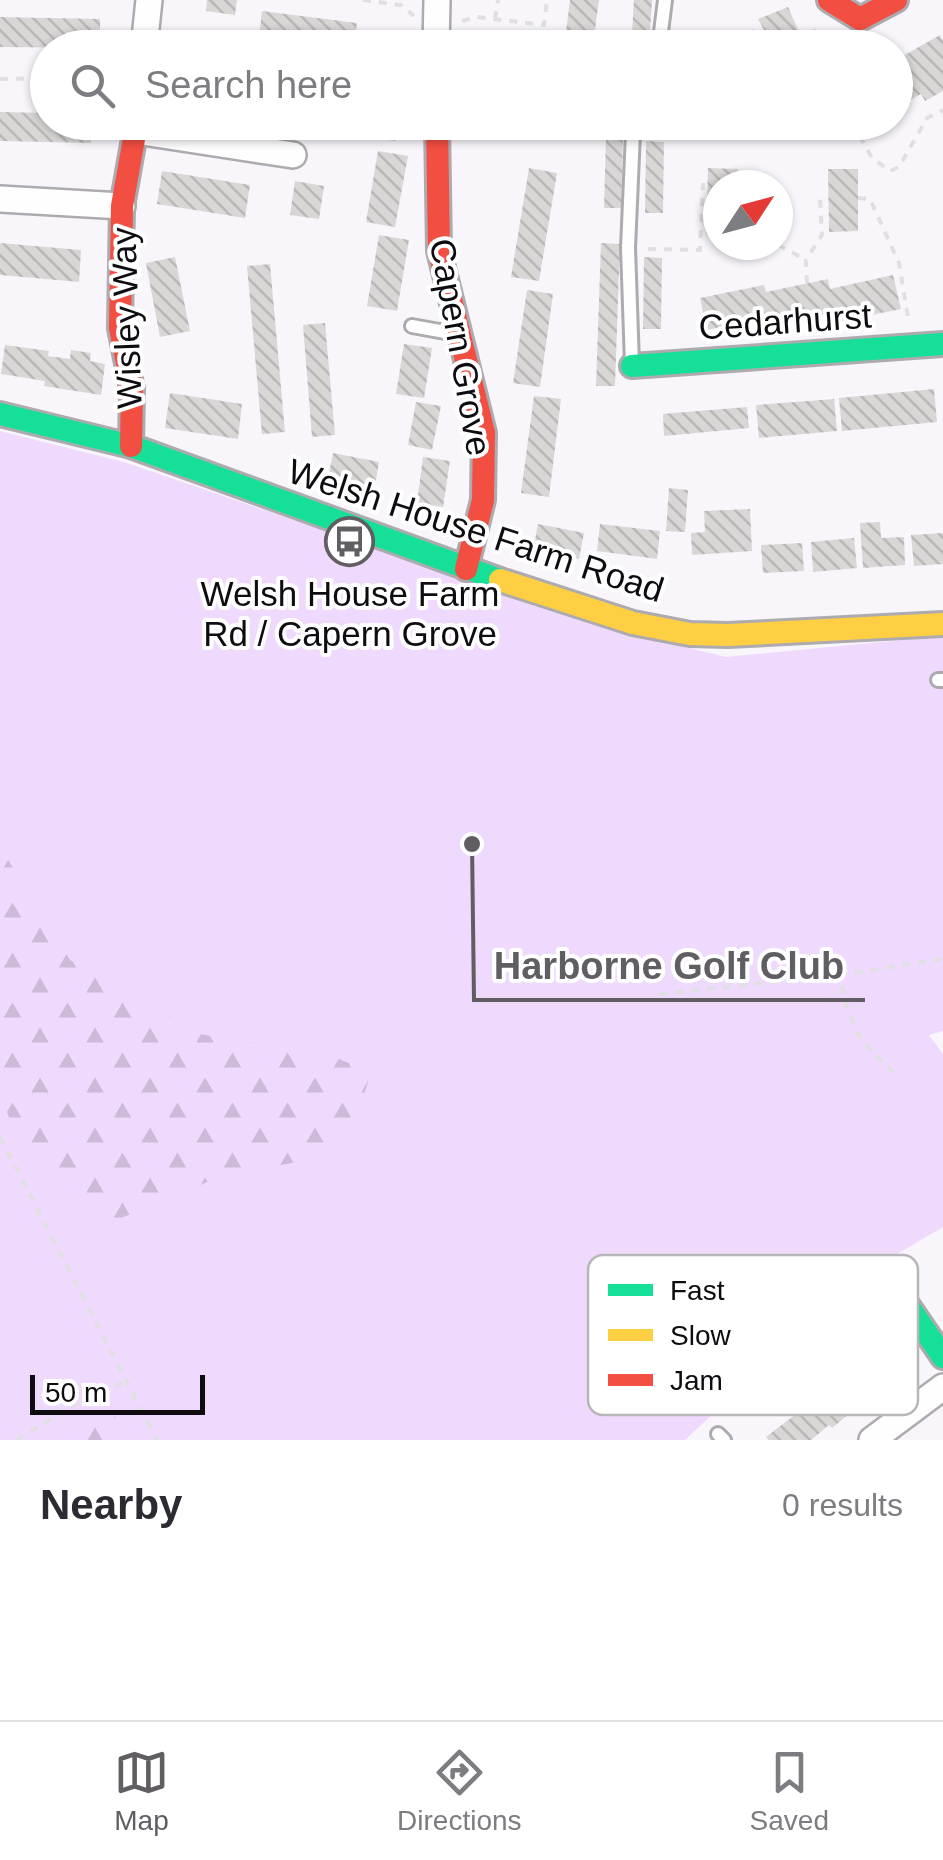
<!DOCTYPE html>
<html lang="en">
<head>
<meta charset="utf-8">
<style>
	body { margin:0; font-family:Helvetica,sans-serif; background:#f2f2f3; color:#2b2b33 }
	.compass { position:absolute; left:703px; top:170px; width:90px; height:90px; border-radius:50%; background:#fff; box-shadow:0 2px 8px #0004; rotate:54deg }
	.scale { position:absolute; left:30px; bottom:25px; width:175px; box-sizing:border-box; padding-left:10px; border:5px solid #0f0c11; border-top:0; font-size:28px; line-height:35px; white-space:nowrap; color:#0f0c11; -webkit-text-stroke:8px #fff; paint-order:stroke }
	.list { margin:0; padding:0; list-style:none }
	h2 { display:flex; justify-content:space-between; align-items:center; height:130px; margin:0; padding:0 40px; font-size:42px }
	h2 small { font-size:32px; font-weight:400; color:#7c7c81 }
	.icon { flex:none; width:55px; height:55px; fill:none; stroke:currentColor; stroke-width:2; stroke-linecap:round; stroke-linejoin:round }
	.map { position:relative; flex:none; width:943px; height:1440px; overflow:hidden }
	.search { position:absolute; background:#fff; box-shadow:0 2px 8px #0004; left:30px; right:30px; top:30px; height:110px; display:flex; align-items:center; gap:25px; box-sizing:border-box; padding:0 35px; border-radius:55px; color:#7c7c81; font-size:38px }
	.sheet { height:280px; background:#fff }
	nav { display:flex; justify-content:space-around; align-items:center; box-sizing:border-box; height:140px; border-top:2px solid #e1e1e2; background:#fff; font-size:28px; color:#7c7c81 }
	nav a { display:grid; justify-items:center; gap:5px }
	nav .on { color:#615e63 }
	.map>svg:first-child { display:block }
	.green { fill:#efdafd }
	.forest { fill:url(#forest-firs) }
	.building { fill:url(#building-back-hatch) }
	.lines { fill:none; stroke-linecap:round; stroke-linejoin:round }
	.lane-casing { stroke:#adabaf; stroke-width:18 }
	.street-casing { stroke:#adabaf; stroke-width:30 }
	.fast-casing { stroke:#adabaf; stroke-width:28 }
	.slow-casing { stroke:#adabaf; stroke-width:28 }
	.jam-casing { stroke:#adabaf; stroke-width:28 }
	.path { stroke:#e0dfe1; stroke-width:4; stroke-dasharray:8 8; stroke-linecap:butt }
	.lane { stroke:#fefefe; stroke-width:12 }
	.street { stroke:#fefefe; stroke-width:25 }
	.fast { stroke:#16e098; stroke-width:22 }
	.slow { stroke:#ffcf43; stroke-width:22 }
	.jam { stroke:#f24e42; stroke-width:22 }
	.labels { text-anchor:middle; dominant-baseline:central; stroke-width:8; stroke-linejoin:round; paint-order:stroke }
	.street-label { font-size:35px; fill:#0f0c11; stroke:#fff }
	.poi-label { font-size:35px; fill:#0f0c11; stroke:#fff }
	.key { fill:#fff; stroke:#b7b6b8; stroke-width:2.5 }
	.key-label { font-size:28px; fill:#0f0c11 }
	.leader { fill:none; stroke:#615e63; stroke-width:4 }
	.callout-dot { fill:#615e63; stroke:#fff; stroke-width:4 }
	.callout-label { font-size:38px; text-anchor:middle; font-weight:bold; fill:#615e63; stroke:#fff; stroke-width:8; stroke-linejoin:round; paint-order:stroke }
</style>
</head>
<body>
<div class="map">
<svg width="943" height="1440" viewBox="0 0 943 1440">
	<defs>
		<pattern id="forest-firs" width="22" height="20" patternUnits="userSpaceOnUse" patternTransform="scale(2.5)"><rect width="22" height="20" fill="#efdafd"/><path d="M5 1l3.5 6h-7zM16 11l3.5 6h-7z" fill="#ccbad8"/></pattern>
		<pattern id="building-back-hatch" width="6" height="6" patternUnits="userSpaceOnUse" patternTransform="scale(2.5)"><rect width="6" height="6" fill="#d9d7d6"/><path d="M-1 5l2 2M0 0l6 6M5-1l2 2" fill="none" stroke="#b9b7b7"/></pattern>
	</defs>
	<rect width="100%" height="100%" fill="#f9f6fb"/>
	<path class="green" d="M0,431L124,462L616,630L726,657L943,636V1031L929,1035L943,1054V1227L865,1273L685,1440H0Z"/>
	<path class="forest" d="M0,847L70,960L199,1034L326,1054L371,1072L351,1138L292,1163L220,1176L168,1200L110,1222L62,1200L16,1137L0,1092Z
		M110,1406L126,1440H57Z"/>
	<path class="building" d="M207,0H237L235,15L206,11Z
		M570,0H599L593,44L565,40Z
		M634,0H652L649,48H631Z
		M788,7L806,48H762L769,39L758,19Z
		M262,11L357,23L354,48L259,38Z
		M0,17L100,19V48L0,47Z
		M753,29L761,48H713Z
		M940,35L943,41V91L925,101L921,94L896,108V73L902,70L896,60Z
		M477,38L524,45L523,48H475Z
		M0,112L48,113V122H91V143L0,141Z
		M280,122H302L300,132L279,129Z
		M373,122H397L395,141L371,138Z
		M606,136L623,137L621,208H604Z
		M646,141L664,142L663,213H645Z
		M378,151L408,156L395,227L366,222Z
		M529,168L557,173L539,281L511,277Z
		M708,168L738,169V185H718V234H706Z
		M828,169H858V231L829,232Z
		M162,171L250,185L245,218L157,204Z
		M295,181L324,186L319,219L290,215Z
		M379,235L409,240L397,311L367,306Z
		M0,243L81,250L79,282L0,275Z
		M601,243L620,244L615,386H596Z
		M175,257L190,331L160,337L146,263Z
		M644,257L662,258L661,329H643Z
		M270,264L285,432L262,434L247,266Z
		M893,275L901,309L837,322L835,313L772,326L771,317L707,330L700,298L764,285L766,292L828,279L830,289Z
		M527,290L553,294L540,387L513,383Z
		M325,323L335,435L312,437L303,325Z
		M404,344L432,348L424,398L396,394Z
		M5,345L49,351L48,356L70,359L71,350L91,353L90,361L105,364L101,395L44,386L45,381L1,374Z
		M934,389L937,422L842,431L839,398Z
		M170,393L242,404L238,439L165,428Z
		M534,396L561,399L549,497L521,493Z
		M834,399L837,431L759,438L756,405Z
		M416,402L441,406L432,450L408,445Z
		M747,407L749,428L664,436L663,414Z
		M333,453L379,462L375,486L328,478Z
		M423,457L450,461L443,507L417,503Z
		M669,488L688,490L685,532L666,531Z
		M750,509L752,551L692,555L691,533L705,532L704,511Z
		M880,522L881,538L904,537L905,565L863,568L860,523Z
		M538,524L584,533L579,559L533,551Z
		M600,524L660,531L657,559L597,551Z
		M943,533V564L914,566L911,535Z
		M854,538L857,568L813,572L811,542Z
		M802,543L804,571L763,573L761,545Z
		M834,1385L855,1409L832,1428L829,1425L811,1440H769L766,1437Z"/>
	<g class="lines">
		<defs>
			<path id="lane" d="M659,48L665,0
				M655,123V122
				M412,326L456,334
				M632,364L628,248L633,133
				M938,680H943
				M718,1434L724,1440"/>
			<path id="street" d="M144,48L149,0
				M436,48L437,0
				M136,131L293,155
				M0,199L122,206
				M872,1440L943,1387"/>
			<path id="fast" d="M632,366L943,344
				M0,414L131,446L500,580
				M887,1275L943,1357"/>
			<path id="slow" d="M500,580L633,623L690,634L728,635L943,624"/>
			<path id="jam" d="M829,0L860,19L896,0
				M437,122L439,251L484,433L483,500L466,569
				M131,446L132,389L120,328L122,206L137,122"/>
		</defs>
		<use href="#lane" class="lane-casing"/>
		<use href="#street" class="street-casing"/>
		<use href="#fast" class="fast-casing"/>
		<use href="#slow" class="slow-casing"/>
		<use href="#jam" class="jam-casing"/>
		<path class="path" d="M363,0L401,5L414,16
			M495,19L498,0
			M462,21L477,17L544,25L547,0
			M814,29L822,48
			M0,79L48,78
			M852,122L872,158L890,171L899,167L927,118L943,110
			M858,198L870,199L899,263L908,318
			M778,245L806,260
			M648,249L700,250L703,183
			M807,283L806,260L822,235L820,197
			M839,975L943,959
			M659,994L839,975C851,1025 854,1037 893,1072
			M0,1137L157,1440
			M17,1440L67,1408L126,1381"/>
		<use href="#lane" class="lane"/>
		<use href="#street" class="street"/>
		<use href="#fast" class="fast"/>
		<use href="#slow" class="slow"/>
		<use href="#jam" class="jam"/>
	</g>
	<defs>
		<symbol id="bus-ring" viewBox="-11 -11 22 22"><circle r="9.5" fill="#fff" stroke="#615e63" stroke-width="1.5"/><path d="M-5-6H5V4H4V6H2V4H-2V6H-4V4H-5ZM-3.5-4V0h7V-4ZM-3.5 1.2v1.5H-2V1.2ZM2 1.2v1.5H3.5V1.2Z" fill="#615e63"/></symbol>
	</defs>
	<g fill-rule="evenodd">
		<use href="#bus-ring" x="322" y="514" width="55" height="55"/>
	</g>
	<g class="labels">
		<g class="street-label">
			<text transform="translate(126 318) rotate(-92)">Wisley Way</text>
			<text transform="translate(785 321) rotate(-4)">Cedarhurst</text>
			<text transform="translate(461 347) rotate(80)">Capern Grove</text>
			<text transform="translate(476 530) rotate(18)">Welsh House Farm Road</text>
		</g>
		<g class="poi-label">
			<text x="350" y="593">Welsh House Farm<tspan x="350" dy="40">Rd / Capern Grove</tspan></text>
		</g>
	</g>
	<rect x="588" y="1255" width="330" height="160" rx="15" class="key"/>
	<rect x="608" y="1284" width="45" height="12" fill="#16e098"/>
	<rect x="608" y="1329" width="45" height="12" fill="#ffcf43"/>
	<rect x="608" y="1374" width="45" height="12" fill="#f24e42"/>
	<g class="key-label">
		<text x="670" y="1300">Fast</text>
		<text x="670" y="1345">Slow</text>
		<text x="670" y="1390">Jam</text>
	</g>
	<path class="leader" d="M472 844L474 1000H865"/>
	<circle class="callout-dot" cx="472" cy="844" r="10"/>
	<g class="callout-label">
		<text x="669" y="979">Harborne Golf Club</text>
	</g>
</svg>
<svg class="compass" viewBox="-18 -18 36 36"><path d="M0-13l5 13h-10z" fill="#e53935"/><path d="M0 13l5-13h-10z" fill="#7c7c81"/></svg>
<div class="scale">50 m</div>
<div class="search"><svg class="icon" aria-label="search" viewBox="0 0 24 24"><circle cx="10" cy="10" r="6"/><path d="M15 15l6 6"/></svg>Search here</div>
</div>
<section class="sheet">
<h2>Nearby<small>0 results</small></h2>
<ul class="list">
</ul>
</section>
<nav>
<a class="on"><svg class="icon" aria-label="map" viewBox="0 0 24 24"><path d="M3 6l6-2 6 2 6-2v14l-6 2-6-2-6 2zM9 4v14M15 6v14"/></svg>Map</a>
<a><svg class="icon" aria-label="directions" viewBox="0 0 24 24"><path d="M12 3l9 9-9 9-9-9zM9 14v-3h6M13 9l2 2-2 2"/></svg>Directions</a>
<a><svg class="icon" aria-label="saved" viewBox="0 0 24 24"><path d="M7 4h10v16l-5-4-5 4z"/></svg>Saved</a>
</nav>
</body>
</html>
